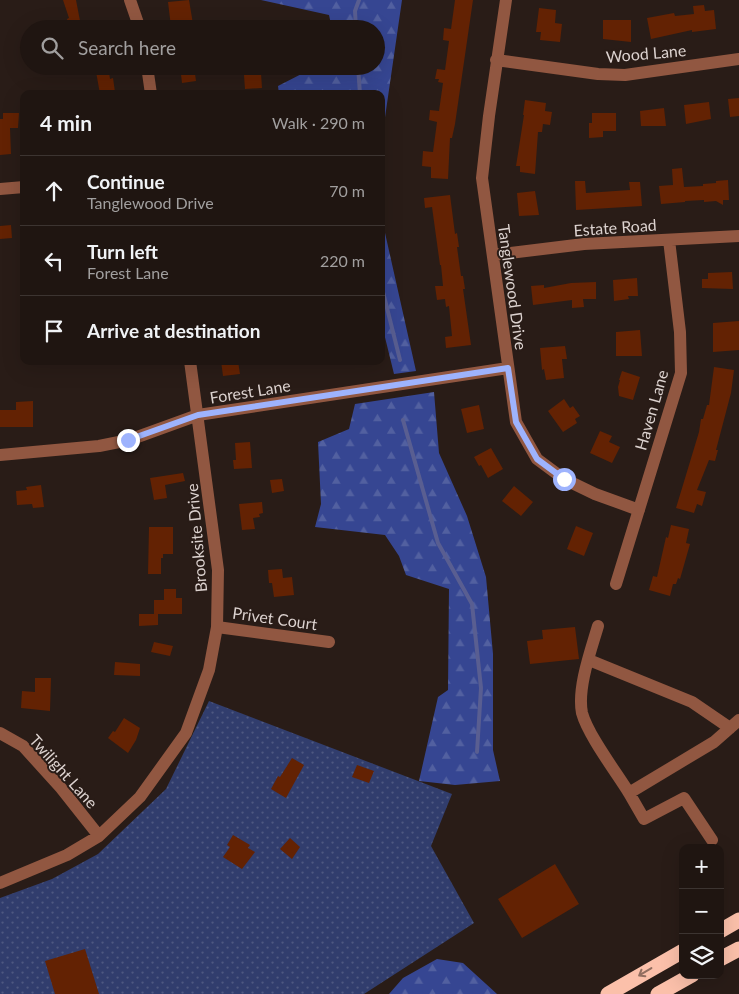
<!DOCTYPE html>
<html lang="en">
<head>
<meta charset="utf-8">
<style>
	body { margin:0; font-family:Lato,sans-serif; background:#271e1a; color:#f1f3f6 }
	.controls { position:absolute; right:15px; bottom:15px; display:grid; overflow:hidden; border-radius:10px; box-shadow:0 5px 20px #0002 }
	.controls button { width:45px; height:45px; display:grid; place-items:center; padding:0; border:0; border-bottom:1px solid #3c3431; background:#1f1511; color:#f1f3f6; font:25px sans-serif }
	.stop { position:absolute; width:15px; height:15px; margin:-11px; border:4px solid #9eb3fd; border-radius:50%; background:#fff }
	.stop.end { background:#9eb3fd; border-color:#fff; box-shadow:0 1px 5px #0008 }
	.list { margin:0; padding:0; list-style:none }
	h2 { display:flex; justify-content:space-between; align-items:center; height:65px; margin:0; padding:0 20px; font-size:21px }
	h2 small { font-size:16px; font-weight:400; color:#a19f9f }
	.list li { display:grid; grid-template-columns:32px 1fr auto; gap:15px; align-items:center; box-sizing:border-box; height:70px; padding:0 20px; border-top:1px solid #3c3431 }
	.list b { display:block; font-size:19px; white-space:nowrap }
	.list p { margin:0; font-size:16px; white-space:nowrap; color:#a19f9f }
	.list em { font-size:16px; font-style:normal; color:#a19f9f }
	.icon { flex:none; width:28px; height:28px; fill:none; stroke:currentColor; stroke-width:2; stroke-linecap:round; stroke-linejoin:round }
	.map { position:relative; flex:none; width:739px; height:994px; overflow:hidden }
	.search { position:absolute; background:#1f1511; box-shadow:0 5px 20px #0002; left:20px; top:20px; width:365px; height:55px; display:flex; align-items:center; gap:12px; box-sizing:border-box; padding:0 18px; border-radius:28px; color:#a19f9f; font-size:19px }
	.panel { position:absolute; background:#1f1511; box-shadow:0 5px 20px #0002; left:20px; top:90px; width:365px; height:275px; border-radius:10px }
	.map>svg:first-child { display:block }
	.grass { fill:url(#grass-dots) }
	.forest { fill:url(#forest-firs) }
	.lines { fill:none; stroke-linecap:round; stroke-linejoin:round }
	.stream { stroke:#595e91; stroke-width:4 }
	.building { fill:#632203 }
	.minor { stroke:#915741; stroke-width:12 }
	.highway { stroke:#fbc0aa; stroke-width:15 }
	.oneway { stroke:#926e60 }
	.route { stroke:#9eb3fd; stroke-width:6 }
	.labels { text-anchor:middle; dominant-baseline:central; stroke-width:4; stroke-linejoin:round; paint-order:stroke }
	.street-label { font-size:16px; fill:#dcd2cf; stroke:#291c17 }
</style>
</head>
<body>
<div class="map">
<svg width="739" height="994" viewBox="0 0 739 994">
	<defs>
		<pattern id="grass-dots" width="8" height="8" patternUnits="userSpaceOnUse" patternTransform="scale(1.25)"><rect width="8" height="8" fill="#313d6d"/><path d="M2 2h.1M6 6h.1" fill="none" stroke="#4e5881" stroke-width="1.8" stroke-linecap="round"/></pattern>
		<pattern id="forest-firs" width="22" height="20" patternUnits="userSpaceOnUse" patternTransform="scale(1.25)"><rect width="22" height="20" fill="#364692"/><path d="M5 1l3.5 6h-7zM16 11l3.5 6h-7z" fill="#5260a0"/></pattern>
	</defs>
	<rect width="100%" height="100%" fill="#291c17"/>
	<path class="grass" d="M209,701L452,794L431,846L474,923L364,994H0V898L52,879L98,854L166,789Z"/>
	<path class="forest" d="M261,0H402L381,145V94H279L278,86L317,66H376V29H332L329,15Z
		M381,215L416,371L394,374L381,321Z
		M434,392L439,453L467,516L486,577L493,654V750L500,781L455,785L419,781L438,697L448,690L449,589L406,575L399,556L385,535L315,527L321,504L318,442L349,429L355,404Z
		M437,959L463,963L497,994H389L403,978Z"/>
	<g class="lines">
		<path class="stream" d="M356,29L355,11L359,0
			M358,66L360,94
			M381,284L400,360
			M403,420L438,543L472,604L481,688L477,752"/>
	</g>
	<path class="building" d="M63,0H76L81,26L69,28L67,19L69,18Z
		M189,0L193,24L171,27L168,2Z
		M455,0H473L455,124L452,138H450L448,179L431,178V167L422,166L423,151L433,152L437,122L429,120L430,110L439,111L443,83L438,82L439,79H435L437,69L445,70L449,41L443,40L444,28L451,29Z
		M704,5L705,11L714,10L716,29L692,32V30L651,39L647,18L674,13L675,16L694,14L693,6Z
		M539,8L556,10L555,23L562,24L560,42L540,40L541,32H536Z
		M603,20H631V42L603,39Z
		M95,66H108L110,79L113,78L115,92L100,94Z
		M180,66H194L196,81L182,83Z
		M261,73L262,88L245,89L244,75Z
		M739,98V116L730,117L728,99Z
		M525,100L546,103L545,111L552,112L550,125L543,124L542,132H538L535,174L520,172V166H516L524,115H523Z
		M709,102L711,119L686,124L684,105Z
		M664,108L666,126H641L640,111Z
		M3,113H19L18,128H10L11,154L0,155V119H3Z
		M592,113H616V131H603V137L589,138V123H592Z
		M682,168L684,187L703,186V184L716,183V181L728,180L729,200H723V205L716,201L704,202V200L685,201V202L661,204L659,186L673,185L672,169Z
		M575,181H585L586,193L630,190L629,182H640L642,206L576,210Z
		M535,191L539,215L519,216L517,193Z
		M450,195L455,234L457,233L459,247H457L461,276H463L465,289H463L471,345L446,348L445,337L452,336L449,306L446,307L445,299L437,300L435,286H443L441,265H440L432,207L425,208L424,198Z
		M11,225L12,238L0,239V226Z
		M732,272L733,289L702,288V279H708V273Z
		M637,278L638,296H628L629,299L614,301L613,280Z
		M596,282V299H583L584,307L572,308V300L533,305L531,286L544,285V288L571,283Z
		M739,321V350L713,352V323Z
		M640,330L642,356H616V332Z
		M565,346L567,359H562L564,378L546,380L544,369L542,370L540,348Z
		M221,361H238L240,374L223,376Z
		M714,367L734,370L731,393L716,450H718L715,461L709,460L697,490L706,492L702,506L697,504L694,513L676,508L699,432L701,419H703L707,405H709Z
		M622,371L640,377L633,400L619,396L618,387L620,380H619Z
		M564,399L570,408L573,406L580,416L575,419L577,423L563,432L548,411Z
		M33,401V427H0V410H16V402Z
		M479,405L484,429L467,433L461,409Z
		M600,431L612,436L609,442L620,447L612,463L590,453Z
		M250,442L252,468L234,469L233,460H236L235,443Z
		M491,448L503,469L488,478L481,465L479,466L474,457Z
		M183,473L185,481L165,485L167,498L154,500L150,478Z
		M282,479L284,491L272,493L270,480Z
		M41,485L44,507L33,508L32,504L17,505L16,491L27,490L26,487Z
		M514,486L533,502L521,516L502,501Z
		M262,502L263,513L259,514L260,517L253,518L255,529L242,530L239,504Z
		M671,525L689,529L686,543L690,544L680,579L678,578L676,584H673L670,596L649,590L653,576L657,577L666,537L668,538Z
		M576,526L593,533L584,556L567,549Z
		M149,527H173V554H163V558H161V574H148Z
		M282,569L283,578L292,577L294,595L274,597L272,583H269L268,570Z
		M164,589H176V598H182V614H158V625L139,626V614H154V600H164Z
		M575,627L579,659L530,664L527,641L543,639L542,630Z
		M154,642L173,646L170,656L151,652Z
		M115,662L140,664V676L114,675Z
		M35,678H51L50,711L21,708L22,691L35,692Z
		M124,718L140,728L136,740L128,753L108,738L113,731L115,732Z
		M292,758L304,765L286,798L271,789L278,776L280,777Z
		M357,765L374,771L369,783L352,777Z
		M233,835L250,845L248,848L255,852L242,869L223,857L230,847L227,845Z
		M290,838L300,847L292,859L280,849Z
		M555,864L579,904L522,938L498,899Z
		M85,949L99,994H55L45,961Z"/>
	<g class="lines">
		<path class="minor" d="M130,0L140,29
			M506,0L489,116L482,178L516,422L537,459L564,479L595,494L639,510
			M496,60L598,74L625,75L739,59
			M147,66L151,94
			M0,189L24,187
			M493,255L584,244L739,236
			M0,455L99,446L129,440L198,415L508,368
			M616,584L681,373L680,332L669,240
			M598,626C591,650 577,688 582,713C588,735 616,772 629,793
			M217,627L329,642
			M589,660L692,702L730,728
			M0,733L23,746L61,788L99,836
			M712,840L684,798L644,819L629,793L714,742L739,720
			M0,883L67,855L99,836L140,797L186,733L209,670L217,627L218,570L190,361"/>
		<path class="highway" d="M720,931L739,920
			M720,959L739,949
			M608,994L683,951
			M658,994L692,975"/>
	</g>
	<defs><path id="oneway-shaft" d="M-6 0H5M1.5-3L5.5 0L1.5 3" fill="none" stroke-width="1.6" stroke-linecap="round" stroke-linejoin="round" transform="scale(1.25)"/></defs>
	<use class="oneway" href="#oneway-shaft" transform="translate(645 972) rotate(149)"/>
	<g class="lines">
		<path class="route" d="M128,440L198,415L508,368L516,422L537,459L564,479"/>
	</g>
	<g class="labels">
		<g class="street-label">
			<text transform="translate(646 53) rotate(-5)">Wood Lane</text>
			<text transform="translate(615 227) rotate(-4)">Estate Road</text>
			<text transform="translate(513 287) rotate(82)">Tanglewood Drive</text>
			<text transform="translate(250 391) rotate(-9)">Forest Lane</text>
			<text transform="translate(651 410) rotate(-74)">Haven Lane</text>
			<text transform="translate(196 538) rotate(-95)">Brooksite Drive</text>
			<text transform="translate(275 618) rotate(8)">Privet Court</text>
			<text transform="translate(64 771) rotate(48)">Twilight Lane</text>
		</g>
	</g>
</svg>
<div class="controls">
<button>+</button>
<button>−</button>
<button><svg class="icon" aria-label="layers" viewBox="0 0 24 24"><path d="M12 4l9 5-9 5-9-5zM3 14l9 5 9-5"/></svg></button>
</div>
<div class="stop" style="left:564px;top:479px"></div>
<div class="stop end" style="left:128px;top:440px"></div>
<div class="search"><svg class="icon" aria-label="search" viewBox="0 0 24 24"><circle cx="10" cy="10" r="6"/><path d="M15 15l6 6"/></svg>Search here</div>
<section class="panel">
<h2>4 min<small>Walk · 290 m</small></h2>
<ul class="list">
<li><svg class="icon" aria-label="ahead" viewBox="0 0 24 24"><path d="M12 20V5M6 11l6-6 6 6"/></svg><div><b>Continue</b><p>Tanglewood Drive</p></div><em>70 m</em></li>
<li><svg class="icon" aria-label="left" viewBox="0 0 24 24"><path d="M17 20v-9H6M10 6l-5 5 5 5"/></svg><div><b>Turn left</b><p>Forest Lane</p></div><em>220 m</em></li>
<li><svg class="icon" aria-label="arrive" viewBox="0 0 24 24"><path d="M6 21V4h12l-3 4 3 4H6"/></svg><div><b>Arrive at destination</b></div></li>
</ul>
</section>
</div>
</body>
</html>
